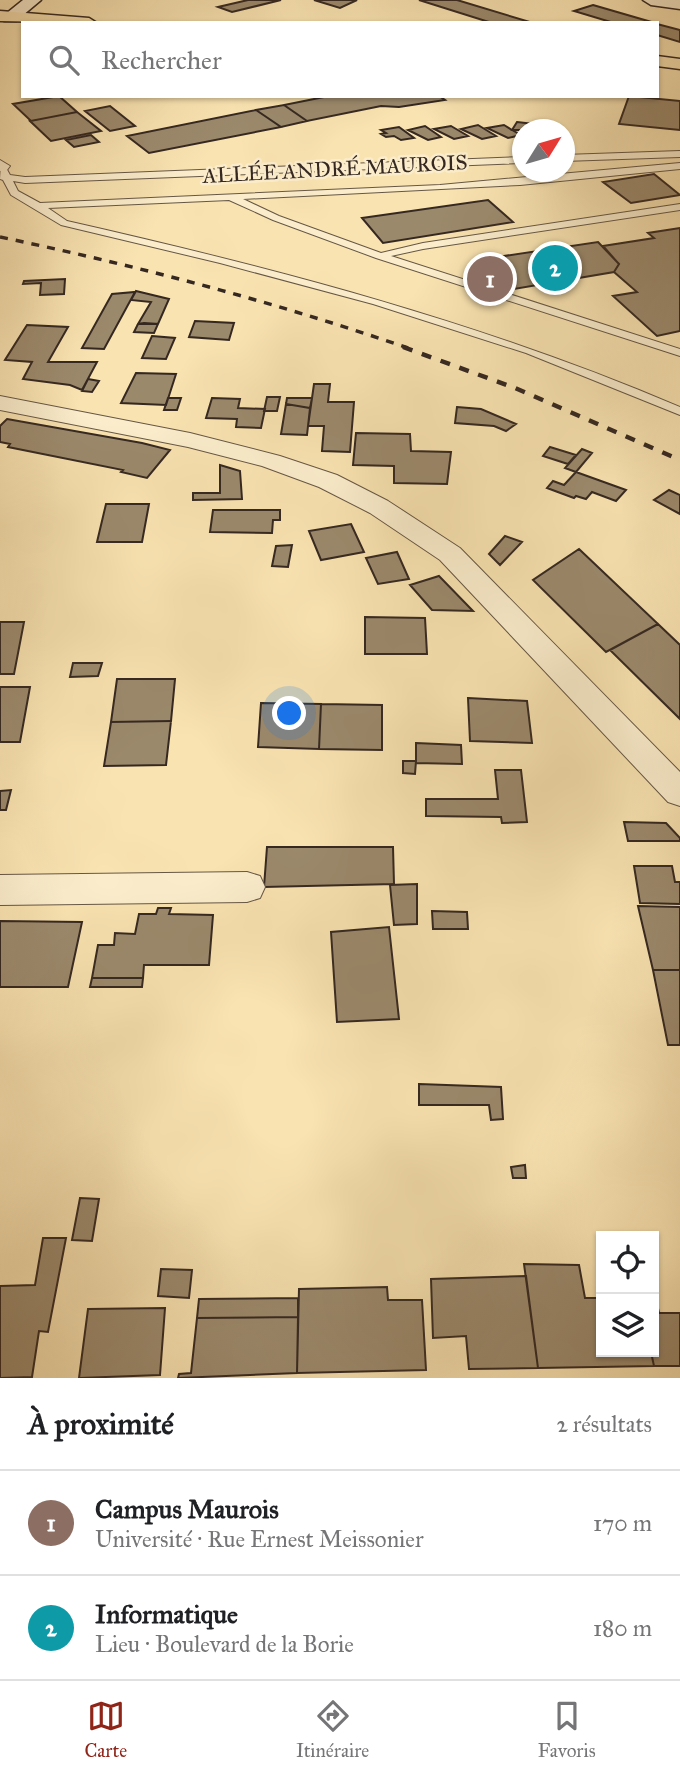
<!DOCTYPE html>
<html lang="fr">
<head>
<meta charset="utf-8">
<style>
	body { margin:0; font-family:"IM FELL Great Primer",serif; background:#f6f6f6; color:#202124 }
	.controls { position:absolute; right:21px; bottom:21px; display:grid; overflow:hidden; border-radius:0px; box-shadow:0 2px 5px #0004 }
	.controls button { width:63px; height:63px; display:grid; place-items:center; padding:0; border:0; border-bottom:2px solid #e0e0e0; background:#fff; color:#202124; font:35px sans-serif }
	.compass { position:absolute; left:512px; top:119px; width:63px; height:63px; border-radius:50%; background:#fff; box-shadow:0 2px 5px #0004; rotate:53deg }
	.you { position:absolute; left:290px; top:714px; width:24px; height:24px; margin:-18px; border:5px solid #fff; border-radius:50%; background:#1a73e8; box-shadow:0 0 0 10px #1a73e833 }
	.badge { display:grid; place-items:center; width:46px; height:46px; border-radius:50%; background:#8f2418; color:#fff; font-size:23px; font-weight:700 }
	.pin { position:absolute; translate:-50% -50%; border:4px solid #fff; box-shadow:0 2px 7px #0006 }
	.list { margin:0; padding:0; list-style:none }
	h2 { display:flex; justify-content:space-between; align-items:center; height:91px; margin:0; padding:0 28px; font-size:30px }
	h2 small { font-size:23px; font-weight:400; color:#757577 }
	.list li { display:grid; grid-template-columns:46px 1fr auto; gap:21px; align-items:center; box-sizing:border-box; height:105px; padding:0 28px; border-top:2px solid #e0e0e0 }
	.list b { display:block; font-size:26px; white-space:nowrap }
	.list p { margin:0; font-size:23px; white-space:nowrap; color:#757577 }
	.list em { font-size:23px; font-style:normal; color:#757577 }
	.icon { flex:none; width:38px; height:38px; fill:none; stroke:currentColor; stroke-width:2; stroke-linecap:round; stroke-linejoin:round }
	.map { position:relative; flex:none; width:680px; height:1378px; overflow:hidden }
	.search { position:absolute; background:#fff; box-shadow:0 2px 5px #0004; left:21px; right:21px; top:21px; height:77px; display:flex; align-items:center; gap:18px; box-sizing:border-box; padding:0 24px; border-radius:0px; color:#757577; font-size:26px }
	.sheet { height:301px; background:#fff }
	nav { display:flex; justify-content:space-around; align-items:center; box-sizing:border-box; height:98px; border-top:2px solid #e0e0e0; background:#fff; font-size:19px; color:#757577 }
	nav a { display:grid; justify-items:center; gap:4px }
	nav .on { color:#8f2418 }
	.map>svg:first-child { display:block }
	.building { fill:#9b896c; stroke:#352821; stroke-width:2 }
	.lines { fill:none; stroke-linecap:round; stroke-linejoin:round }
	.lane-casing { stroke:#665745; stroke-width:2 }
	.street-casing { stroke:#665745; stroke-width:2 }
	.secondary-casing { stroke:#352821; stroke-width:3 }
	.primary-casing { stroke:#352821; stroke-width:3 }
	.lane { fill:#fbedcc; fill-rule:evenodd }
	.street { fill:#fbedcc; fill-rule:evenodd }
	.secondary { fill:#fbedcc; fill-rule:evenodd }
	.primary { fill:#f9e3b1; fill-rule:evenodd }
	.rail-far1 { stroke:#352821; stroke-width:3.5; stroke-dasharray:8 8; stroke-linecap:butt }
	.rail { stroke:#352821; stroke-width:4.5; stroke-dasharray:10 10; stroke-linecap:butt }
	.labels { text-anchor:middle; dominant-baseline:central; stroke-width:5; stroke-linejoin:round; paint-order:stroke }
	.far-street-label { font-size:21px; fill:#352821; stroke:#fbedcc }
</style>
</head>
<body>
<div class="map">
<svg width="680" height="1378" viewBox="0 0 680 1378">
	<rect width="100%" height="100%" fill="#f9e3b1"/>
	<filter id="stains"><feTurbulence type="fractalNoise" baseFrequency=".00286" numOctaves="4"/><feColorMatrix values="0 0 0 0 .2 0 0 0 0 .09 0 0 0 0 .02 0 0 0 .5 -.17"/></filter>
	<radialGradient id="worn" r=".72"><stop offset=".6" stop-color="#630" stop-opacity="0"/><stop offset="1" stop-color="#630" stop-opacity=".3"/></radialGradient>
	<path class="building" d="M248,0H281L232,12L218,7Z
		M314,0H357L340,8Z
		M419,0H457L533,23H492Z
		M593,5L655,23H614L574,11Z
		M657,24L680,30V42L657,35Z
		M59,96L77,112L31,121L13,104Z
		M329,96H439L445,100L399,107L381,106L307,121L284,105Z
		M629,96L680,101V130L619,124Z
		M284,105L307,121L281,127L256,110Z
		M110,106L135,126L110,131L85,111Z
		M256,110L281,127L149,153L127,136Z
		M77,112L101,131L51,141L30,121Z
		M517,122L560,127L558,130H512Z
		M478,125L496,136L482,139L461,129Z
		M504,125L512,130L521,135L508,138L487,128Z
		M425,126L441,137L428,140L408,130Z
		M451,126L468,136L454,139L434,129Z
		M399,127L414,138L401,140L394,136L386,137L381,134L386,133L381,130Z
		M91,135L99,142L74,147L66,140Z
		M654,174L680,195L631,203L603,182Z
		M488,200L513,222L383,243L362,218Z
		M680,228V331L657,336L613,296L637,292L614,272L619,264L603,246L654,238L648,233Z
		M598,242L619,264L614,272L514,289L484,259Z
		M65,279L64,294L40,295L41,283L23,284L24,281Z
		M136,291L169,299L158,324H138L151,302L131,300Z
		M135,292L104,349L82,348L112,294Z
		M195,321L234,323L229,340L189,337Z
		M144,323L158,324L154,333L134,332L138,324Z
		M27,325L68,327L48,362H97L82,390L70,385L23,379L32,362L5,360Z
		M152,336L175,338L166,359L142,358Z
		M136,373L176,374L166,405L121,403Z
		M88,379L99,381L92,392L82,391Z
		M314,384H330L328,402H354L350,452L322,451L324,426H308Z
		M267,397H280L277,411H264Z
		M168,398H181L177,410H164Z
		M212,398L240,399L238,408L265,409L261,428L236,427L237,419L206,418Z
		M287,398H312L310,408L286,404Z
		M286,404L310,408L307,435L281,434Z
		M457,407L481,409L516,424L506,431L494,426L455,423Z
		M7,419L142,443L170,450L147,478L121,472L123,470L8,447L10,444L0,442V426Z
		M356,433L410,434L411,451L451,452L447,484L394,483V466L353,465Z
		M550,447L576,455L568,464L543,456Z
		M582,449L592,453L576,472L565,468Z
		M220,465L240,471L242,499L193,500V493H220Z
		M576,472L626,490L616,501L592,492L586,499L576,496L574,498L547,488L553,481L564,485Z
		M669,490L680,495V514L654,500Z
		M106,504H149L142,542H97Z
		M213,510H280V520H273L272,533L210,532Z
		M351,524L364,552L321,560L309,531Z
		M505,536L522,542L500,565L489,554Z
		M292,545L288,567L272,566L276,546Z
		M579,549L658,624L606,652L533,580Z
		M397,552L409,579L378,584L366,558Z
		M439,576L473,611L432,610L410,585Z
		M365,617L425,618L427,654H365Z
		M0,622H24L14,674H0Z
		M658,624L680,645V719L610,650Z
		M73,663H102L98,676L70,677Z
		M117,679H175L171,721L111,722Z
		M0,687H30L20,742H0Z
		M468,698L527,701L532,743L470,741Z
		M261,703L321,704L319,749L258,747Z
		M321,704L382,705V750L319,749Z
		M171,721L166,765L104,766L111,722Z
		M416,743L461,745L462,764L416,763Z
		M403,761H416L415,774L403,773Z
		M495,770H521L527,822L502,823L501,817L426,816V799H498Z
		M11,790L6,810H0V791Z
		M624,822L666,823L680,838V841H628Z
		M267,847H393L394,884L264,887Z
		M634,866H672L675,882H680V904L640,903Z
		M417,884V924L394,925L390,885Z
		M638,906L680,907V970H653Z
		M158,908H171L169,914L213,915L209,965H144L143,978H92L98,945H114L115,933L135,934L139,914H156Z
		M432,911L467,912L468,929H433Z
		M0,921L82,922L68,987H0Z
		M389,927L399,1019L337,1022L331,932Z
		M653,970H680V1045H668Z
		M92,978H143L142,987H90Z
		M419,1084L501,1087L503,1119L491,1120L489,1105H419Z
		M525,1165L526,1178H513L511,1167Z
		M80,1198L99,1199L92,1241L72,1240Z
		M43,1238H66L48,1332L39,1331L32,1377L0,1378V1286L35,1285Z
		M524,1264L579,1265L585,1298H601V1352H651L654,1366L538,1368Z
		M161,1269L192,1270L189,1298L158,1296Z
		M526,1276L538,1368L469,1369L466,1336L433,1338L431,1279Z
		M387,1287L388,1300H422L426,1370L297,1373L299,1289Z
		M654,1290L659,1313H680V1366H654L651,1352H654Z
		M298,1298V1317L197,1318L199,1299Z
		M165,1308L160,1375L79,1378L88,1309Z
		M298,1317L297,1373L178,1378L179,1374L191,1373L197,1318Z"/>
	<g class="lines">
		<defs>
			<path id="lane" d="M680,151V157L564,161V155Z
				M522,157V163L25,183L13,181L18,191L40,203L440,185L680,163V169L520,185L243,199L279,216L381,253L423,243L680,204V210L423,249L391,256L680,349V356L376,258L273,220L229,200L48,208L67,221C279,269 480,322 680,407V415L526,353L373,304L220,263L61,225L11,195L3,180L0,179L1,163L4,164L10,175L25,177Z"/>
			<path id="street" d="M0,160L10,166L7,170L0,171Z
				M0,396L190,433L280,456L337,475L388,501L460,548L680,772V806L668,802L440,560L370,513L319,487L262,466L188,447L0,410Z
				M247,872L260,876L265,887L260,898L247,902L0,905V875Z"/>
			<path id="secondary" d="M23,0H41L16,21H4L2,17Z
				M643,0H680V9L651,5Z"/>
			<path id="primary" d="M0,11L89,18L97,23L0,21Z
				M657,56L680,59V69L657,66Z"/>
		</defs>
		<use href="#lane" class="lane-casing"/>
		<use href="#street" class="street-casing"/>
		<use href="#secondary" class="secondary-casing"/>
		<use href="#primary" class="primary-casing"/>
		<use href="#lane" class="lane"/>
		<use href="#street" class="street"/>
		<use href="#secondary" class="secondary"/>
		<use href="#primary" class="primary"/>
		<path class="rail-far1" d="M0,237C139,266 274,302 408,348"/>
		<path class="rail" d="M403,347L515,388L680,460"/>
	</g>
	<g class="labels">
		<g class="far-street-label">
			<text transform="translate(335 169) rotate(-3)">ALLÉE ANDRÉ MAUROIS</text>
		</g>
	</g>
	<rect width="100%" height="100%" filter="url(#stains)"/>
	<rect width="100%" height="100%" fill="url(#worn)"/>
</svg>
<div class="controls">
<button><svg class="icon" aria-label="locate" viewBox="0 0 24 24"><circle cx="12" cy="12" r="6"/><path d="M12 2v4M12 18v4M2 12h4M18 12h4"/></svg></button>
<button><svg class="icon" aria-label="layers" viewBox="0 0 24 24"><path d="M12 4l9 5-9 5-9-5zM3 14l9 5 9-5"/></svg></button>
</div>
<svg class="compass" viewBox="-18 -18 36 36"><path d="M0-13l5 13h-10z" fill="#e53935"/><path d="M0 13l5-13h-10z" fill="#757577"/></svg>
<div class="you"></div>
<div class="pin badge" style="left:490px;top:279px;background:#8d6e63">1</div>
<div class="pin badge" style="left:555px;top:268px;background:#0f9aa8">2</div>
<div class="search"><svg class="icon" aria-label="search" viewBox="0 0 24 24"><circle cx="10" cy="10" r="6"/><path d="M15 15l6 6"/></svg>Rechercher</div>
</div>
<section class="sheet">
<h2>À proximité<small>2 résultats</small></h2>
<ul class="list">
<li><span class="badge" style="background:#8d6e63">1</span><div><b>Campus Maurois</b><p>Université · Rue Ernest Meissonier</p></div><em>170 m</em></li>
<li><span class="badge" style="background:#0f9aa8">2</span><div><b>Informatique</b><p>Lieu · Boulevard de la Borie</p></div><em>180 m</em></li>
</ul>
</section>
<nav>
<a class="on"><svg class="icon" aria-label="map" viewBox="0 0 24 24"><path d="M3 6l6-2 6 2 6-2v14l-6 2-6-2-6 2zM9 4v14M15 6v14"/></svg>Carte</a>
<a><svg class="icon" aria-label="directions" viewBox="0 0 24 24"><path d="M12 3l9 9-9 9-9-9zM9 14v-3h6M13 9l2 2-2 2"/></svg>Itinéraire</a>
<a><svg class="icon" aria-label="saved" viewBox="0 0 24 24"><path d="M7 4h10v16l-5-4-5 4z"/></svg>Favoris</a>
</nav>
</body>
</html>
